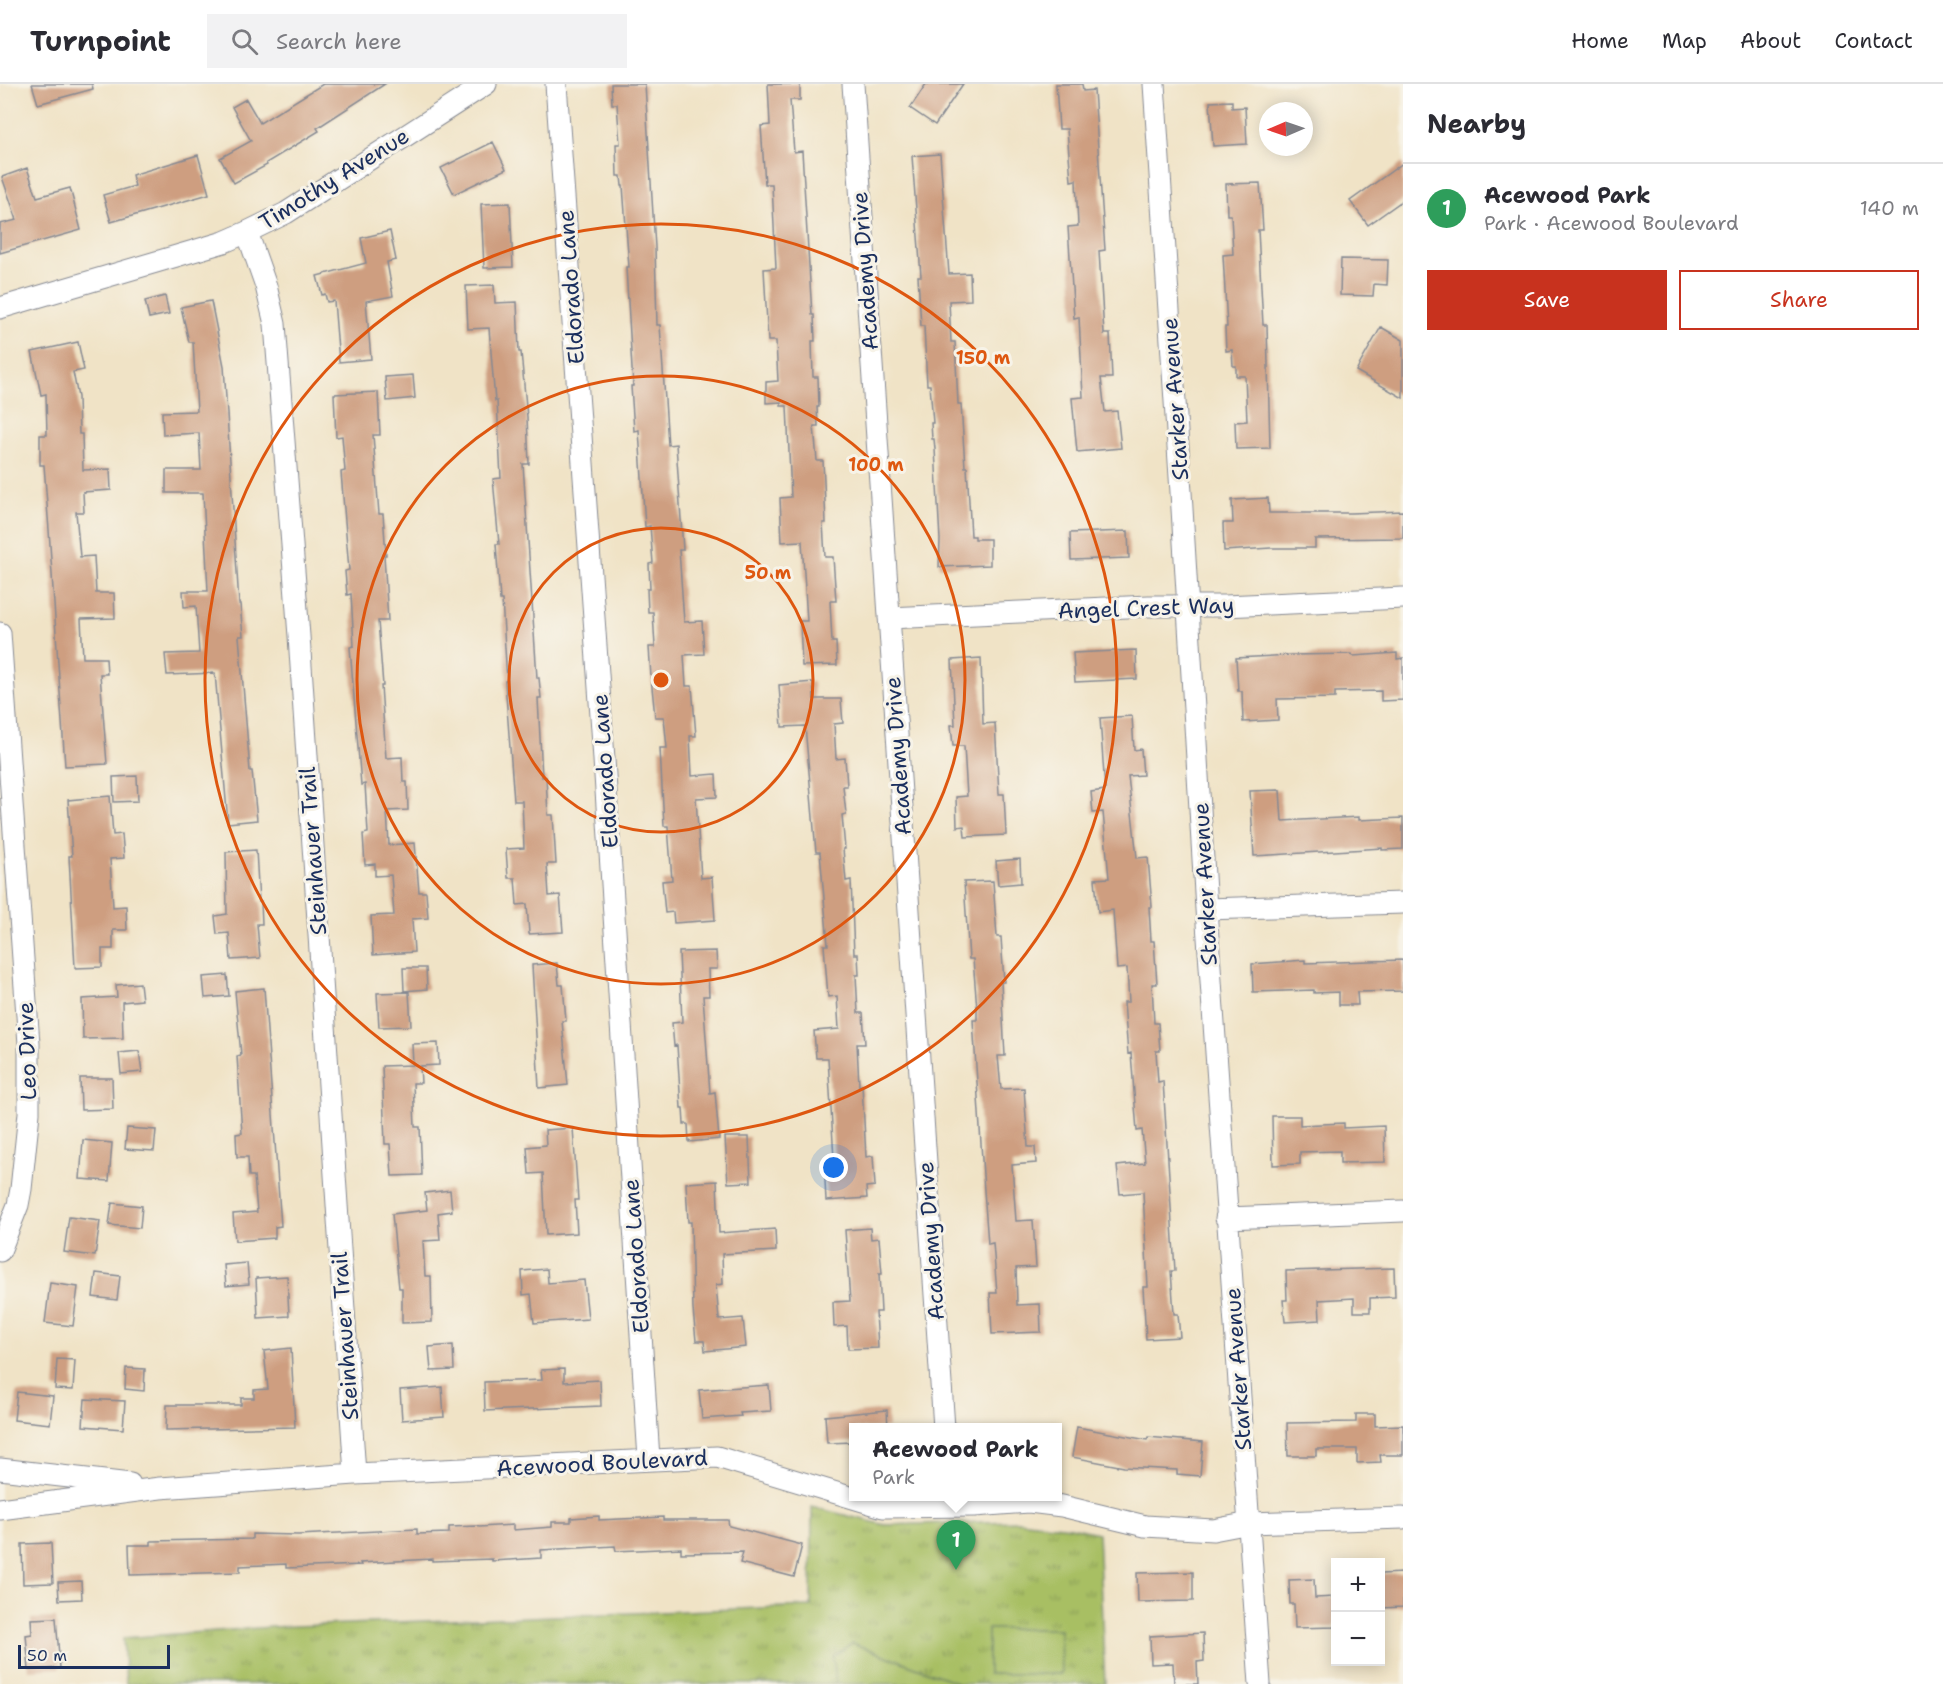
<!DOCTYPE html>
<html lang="en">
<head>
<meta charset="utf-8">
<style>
	body { margin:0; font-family:"Shantell Sans",sans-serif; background:#f2f2f3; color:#2b2b33 }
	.controls { position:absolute; right:18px; bottom:18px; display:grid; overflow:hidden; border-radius:0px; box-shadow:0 3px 15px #0003 }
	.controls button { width:54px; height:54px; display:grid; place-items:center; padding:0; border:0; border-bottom:2px solid #e1e1e2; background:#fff; color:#2b2b33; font:30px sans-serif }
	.compass { position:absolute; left:1259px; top:18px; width:54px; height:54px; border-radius:50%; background:#fff; box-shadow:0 3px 15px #0003; rotate:268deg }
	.scale { position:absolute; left:18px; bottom:15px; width:152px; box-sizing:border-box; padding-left:6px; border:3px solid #1b2f5e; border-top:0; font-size:16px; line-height:21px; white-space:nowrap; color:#1b2f5e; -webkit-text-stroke:4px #f7f3e8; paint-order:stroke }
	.you { position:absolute; left:834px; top:1084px; width:21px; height:21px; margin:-15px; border:4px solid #fff; border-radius:50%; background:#1a73e8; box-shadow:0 0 0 9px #1a73e833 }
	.badge { display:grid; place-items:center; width:39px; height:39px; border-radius:50%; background:#c8321e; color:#fff; font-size:20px; font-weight:700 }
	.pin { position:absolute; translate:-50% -50px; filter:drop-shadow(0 2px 3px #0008) }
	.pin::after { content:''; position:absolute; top:32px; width:21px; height:18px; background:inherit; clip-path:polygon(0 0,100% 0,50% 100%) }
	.popup { position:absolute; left:849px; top:1339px; width:213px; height:78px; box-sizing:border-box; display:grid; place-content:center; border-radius:0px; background:#fff; filter:drop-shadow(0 2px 4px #0005); font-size:20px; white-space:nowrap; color:#7c7c81 }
	.popup b { font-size:22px; color:#2b2b33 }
	.popup::after { content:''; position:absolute; left:50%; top:100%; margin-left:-12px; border:12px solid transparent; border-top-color:#fff }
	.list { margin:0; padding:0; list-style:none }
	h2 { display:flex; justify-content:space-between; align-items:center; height:78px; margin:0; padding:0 24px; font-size:26px }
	h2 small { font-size:20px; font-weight:400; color:#7c7c81 }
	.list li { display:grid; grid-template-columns:39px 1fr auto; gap:18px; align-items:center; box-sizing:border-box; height:90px; padding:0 24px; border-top:2px solid #e1e1e2 }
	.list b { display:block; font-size:22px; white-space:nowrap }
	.list p { margin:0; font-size:20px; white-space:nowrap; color:#7c7c81 }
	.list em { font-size:20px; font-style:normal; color:#7c7c81 }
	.actions { display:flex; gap:12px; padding:18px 24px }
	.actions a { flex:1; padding:14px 0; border:2px solid #c8321e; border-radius:0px; text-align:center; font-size:21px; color:#c8321e }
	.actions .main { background:#c8321e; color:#fff }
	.icon { flex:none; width:33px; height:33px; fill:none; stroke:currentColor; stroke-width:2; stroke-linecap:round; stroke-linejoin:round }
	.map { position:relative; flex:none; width:1403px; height:1600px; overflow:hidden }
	header { display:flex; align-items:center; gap:36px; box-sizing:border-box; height:84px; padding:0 30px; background:#fff; border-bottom:2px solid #e1e1e2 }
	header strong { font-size:28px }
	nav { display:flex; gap:33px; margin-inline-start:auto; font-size:21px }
	.search { width:420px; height:54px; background:#f2f2f3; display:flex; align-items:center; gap:15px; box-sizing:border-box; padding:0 21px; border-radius:0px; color:#7c7c81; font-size:22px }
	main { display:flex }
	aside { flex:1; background:#fff }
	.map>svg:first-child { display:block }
	.park { fill:url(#park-tufts); stroke:#627761; stroke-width:1.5 }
	.pitch { fill:#a8bf64; stroke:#627761; stroke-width:1.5 }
	.building { fill:#ce9e80 }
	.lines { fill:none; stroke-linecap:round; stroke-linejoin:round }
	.minor-casing { stroke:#868992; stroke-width:23 }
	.minor { stroke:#fff; stroke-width:21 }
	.ring { fill:none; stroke:#de5710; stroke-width:3 }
	.labels { text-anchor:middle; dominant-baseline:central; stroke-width:6; stroke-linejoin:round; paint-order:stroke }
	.street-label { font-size:22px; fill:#1b2f5e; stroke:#f7f3e8 }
	.centre { fill:#de5710; stroke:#f7f3e8; stroke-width:3 }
	.ring-label { font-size:18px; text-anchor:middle; font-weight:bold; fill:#de5710; stroke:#f7f3e8; stroke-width:6; stroke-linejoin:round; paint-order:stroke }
</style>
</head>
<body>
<header>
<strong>Turnpoint</strong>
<div class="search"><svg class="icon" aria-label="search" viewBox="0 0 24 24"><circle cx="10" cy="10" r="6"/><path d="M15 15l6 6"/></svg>Search here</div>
<nav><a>Home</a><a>Map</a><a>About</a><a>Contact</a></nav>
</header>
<main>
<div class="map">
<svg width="1403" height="1600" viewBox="0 0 1403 1600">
	<defs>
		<pattern id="park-tufts" width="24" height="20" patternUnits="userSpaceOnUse" patternTransform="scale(1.5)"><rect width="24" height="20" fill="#a8bf64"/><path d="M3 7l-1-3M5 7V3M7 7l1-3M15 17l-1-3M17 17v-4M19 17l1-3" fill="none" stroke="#889c56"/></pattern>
	</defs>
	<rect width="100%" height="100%" fill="#f7f3e8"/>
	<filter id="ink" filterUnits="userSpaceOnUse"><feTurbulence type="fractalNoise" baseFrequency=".0167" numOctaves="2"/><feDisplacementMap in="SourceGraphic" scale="12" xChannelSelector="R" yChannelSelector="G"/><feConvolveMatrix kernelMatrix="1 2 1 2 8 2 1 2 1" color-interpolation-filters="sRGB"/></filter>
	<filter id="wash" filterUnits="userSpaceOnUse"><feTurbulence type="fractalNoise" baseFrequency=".008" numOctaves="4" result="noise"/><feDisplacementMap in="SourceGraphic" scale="24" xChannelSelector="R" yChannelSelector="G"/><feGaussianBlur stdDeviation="1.35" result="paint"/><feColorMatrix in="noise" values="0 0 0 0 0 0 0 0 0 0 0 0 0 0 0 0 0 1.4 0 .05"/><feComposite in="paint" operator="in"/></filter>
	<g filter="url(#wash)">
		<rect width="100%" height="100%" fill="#f0e3c6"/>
		<path class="park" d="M812,1423L885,1441L1018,1437L1071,1443L1098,1449L1105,1600H126L123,1554L271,1543L811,1522Z"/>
		<path class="pitch" d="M988,1545H1060L1061,1590H988Z
			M852,1559L956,1598L955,1600H836L833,1573Z"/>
		<g id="blocks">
			<path class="building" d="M32,0H92L93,5L38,20Z
				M323,0H385L317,44L319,47L266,79L267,81L234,99L220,74L251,57L232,23L246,15L260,39Z
				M611,0H645L655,163L657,241H660L668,361L676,360L683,466H679L684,538L702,537L704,570L684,571L686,602H692L696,652H690L692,692L716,690L717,713L696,714L701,794L712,793L715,836L674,839L673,828L665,829L662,797L672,796L668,742H664L660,664H667L664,633H655L651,593L649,563H655L653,528H648L647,505H650L649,480L653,479L650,442L645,443L639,346L634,347L631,302H633L626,183H629L623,102H622L621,92H617L616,60H620L617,20H612Z
				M768,0H800V16H790L794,68L802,67L812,231H814L815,257H812L813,293H818L819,323H817L818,342H814L817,377H823L826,439H823L825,473H833L836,517H830L832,558H836L837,581L802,582L800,537H807L802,457L782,458L780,414L791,413L787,322H781V318L766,319V298L778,297L776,257H768L764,185L776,184L772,100H765L761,42L770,41Z
				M926,0H963L935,41L910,24Z
				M1056,0H1082L1083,7L1094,6L1105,166L1099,167L1104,250H1110L1112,294H1101L1105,328L1117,327L1121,364L1077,368L1072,314L1083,313L1079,233L1074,234L1068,143L1078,142L1076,96L1071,97L1067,45H1059Z
				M1232,17V24L1245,23L1247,60L1213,62L1210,18Z
				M493,58L506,85L454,110L441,84Z
				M940,70L949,190L970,189L971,216L949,217L951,258H955L958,320H961L965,383H967L971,452H975V455H990V481L939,483L940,456L935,365L934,355H932L931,339H933L930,301H927L924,242H921L918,192H921L912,72Z
				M198,71L209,110L111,138L103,111L135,102L132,91Z
				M1403,79V116L1368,141L1350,117Z
				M27,84L37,113L70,104L81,146L0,169V140L17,136L2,93Z
				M1260,99L1263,146H1258L1263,241H1267L1270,364L1236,365L1235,338L1247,337L1245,292H1236V282H1233L1232,266L1226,267L1225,243H1227L1223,171L1233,170L1231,131H1227L1226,100Z
				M510,119L513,183L484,184L481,120Z
				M390,147L396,176L387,178L393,212L366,217L371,275L339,278L334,217L327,218L325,210L322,211L317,192L366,179L361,154Z
				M1341,175L1388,176L1387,201L1374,200L1373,212L1340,211Z
				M494,201L495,219L517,218L519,268H521L527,333L529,380H523L537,594H539L541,614H538L542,693H546L548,731H553L556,780H547L549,812L560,811L563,848L529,850L527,820L517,821L515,794H508L506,765L524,764L522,717H514L505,597L507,596L502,516H500L496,460H499L493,395L501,394L497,317H495L489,244L468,245L466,202Z
				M165,212L169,230L149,234L145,217Z
				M211,217L224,282L239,520H240L243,552H239L250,687H252L257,736L228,739L215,589L167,591L165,570L199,569L196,522L184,523L183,507H208L203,409H166V386H201L199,349L163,351L162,328L197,327L193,258H189L181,223Z
				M1381,243L1403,256V314L1356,287Z
				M78,258L84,286L73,288L78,313L79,350H82L83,386L110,385L111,406L83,408L84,428H76L80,473L94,472L96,509H114L115,534L81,535L83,574H106L107,590H100L107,680L65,682L49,446L44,381H40V351H47L46,310L41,311L32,268Z
				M413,291L415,314L387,317L385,293Z
				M378,308L380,351H373L379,430H383L386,471H384L388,537H378L383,602H381L386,674L402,673L403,698H407L408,726L387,727L389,761L415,759L419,808H426L428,834L412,835L414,868L373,871L371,832L394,831L391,791L375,792V780L365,781L363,750L368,749L365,700L361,701L350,563L354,562L351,510L347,511L345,487L349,486L341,388L345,387L342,352L336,353L334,310Z
				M1268,414L1269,429H1351L1403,427V454L1315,455V464H1271L1224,467L1223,439H1233L1232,416Z
				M1128,447L1129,474L1071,476L1070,449Z
				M1136,566L1137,595L1075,598L1073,569Z
				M1397,569V575L1403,574V616L1381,617V607L1335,608V614L1277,615L1278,636L1243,638L1242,607H1238L1236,574L1291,571L1352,570L1353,572Z
				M981,574L983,640L995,639L999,710H1004L1006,751L965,753L964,742L957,743L956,713L967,712L964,662H953L951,641H955L952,576Z
				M813,598L814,615H841L843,639L834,640L836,675L845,674L847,702H843L846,730L842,731L845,765H843L846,797L851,796L854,870H858L859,891H856L858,929H863L865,960H857L859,1002L862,1001L866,1073L873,1072L875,1102L866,1103L867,1114L826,1117L824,1076L834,1075L828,974H816L814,947L839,945L837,912L828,913L824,861H828L820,768H816L805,642L782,643L779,601Z
				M1132,632L1134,666L1141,665L1143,691L1128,692L1137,774L1148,773L1152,823H1149L1151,857H1154L1157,900H1152L1154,939H1158L1160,967H1156L1158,998L1163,997L1175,1187H1171L1174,1230H1178L1180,1253L1146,1255L1143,1203H1148L1143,1108L1120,1110L1117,1082L1145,1079L1142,1046L1137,1047L1131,969L1128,970L1124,918H1129L1127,884L1117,885L1113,826L1098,828L1095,795L1109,794L1103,728L1093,729L1091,708L1105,706L1100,634Z
				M137,692L138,717L114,718L113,693Z
				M1280,706L1282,737L1359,733V736L1403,734V765L1382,766V764L1254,772L1250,707Z
				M110,712L113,751L122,750L124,774L110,775L113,823L126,822L127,846H113V865H102V883L75,884L69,772H72L68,716Z
				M256,766L259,818H261L262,840H257L260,874L231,876L229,849L217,850L215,832L227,830L226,768Z
				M1020,775L1021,799L998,801L996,777Z
				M993,797L997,853H1001L1004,898H1001L1005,972H998L1001,1005L1024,1004L1028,1063H1035L1036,1079L1012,1081L1016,1137L1033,1136L1036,1183L1016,1184L1017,1221L1040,1220L1041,1248L992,1250L990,1209H997L993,1159L988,1160L984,1106L973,936H977V925L973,875H969L964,798Z
				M716,867L717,885H708L709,912H703L710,1009L715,1008L719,1055L689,1058L688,1040H684L683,1024H681L677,961L674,962L672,939L682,938L679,868Z
				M1305,876V879L1403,876V907L1357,908L1358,921H1339V908L1314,909V906L1253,908L1252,880Z
				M557,879L559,901H563L566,937H562L568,1001L539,1004L532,881Z
				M403,884H426L427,905L404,907Z
				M227,891L229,912L205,914L203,893Z
				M140,899L142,916L122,918L123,954L83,955L82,915L117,913L116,901Z
				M264,904L281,1142L275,1143V1154L235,1157L233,1130L257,1128L254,1092H249L248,1073H237L236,1050L242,1049L237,972L241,971L235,907Z
				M409,908L411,942L379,943L377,909Z
				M438,959L439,981L420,982L421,999H413L415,1043H420L422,1091L392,1092L390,1060H385L382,982L413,981L412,960Z
				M139,967L142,988L121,990L119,969Z
				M80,994H112L113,1025L81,1026Z
				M1272,1032H1300V1041L1344,1039V1044L1384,1042L1385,1078L1340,1079V1067L1300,1068V1080L1273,1081Z
				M127,1044L156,1046L154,1067L125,1065Z
				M573,1044L578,1116H575L577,1149L546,1151L543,1089L529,1090L527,1063L546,1061L545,1046Z
				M725,1053H749L751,1098L728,1099Z
				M83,1056L112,1059L109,1097L80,1095Z
				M717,1097L719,1149L775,1145L776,1167L722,1170L723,1200L716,1201L719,1236L743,1234L746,1263L705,1267L704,1257H696L693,1225L691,1138H688L686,1099Z
				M450,1106L452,1127L438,1129L440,1156L423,1157L425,1192H431L432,1238L402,1239V1204H399L392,1130L427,1126L425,1109Z
				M112,1119L142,1122L140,1144L109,1141Z
				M69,1133L100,1137L95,1172L64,1168Z
				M870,1144L871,1155L879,1154L882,1190H879L881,1228H876L878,1264L848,1265L847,1242L834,1243L833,1218L850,1217L845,1146Z
				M247,1179L249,1200L226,1202L224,1181Z
				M1394,1184L1395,1213L1370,1214V1228H1354V1214L1319,1216L1320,1236L1285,1238L1283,1216H1287L1286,1187Z
				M547,1185L548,1199L584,1196L588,1235L534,1239L531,1210L523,1211L522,1187Z
				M96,1189L120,1192L117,1216L93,1213Z
				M287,1192L289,1232L258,1234L256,1194Z
				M50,1199L78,1203L73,1242L45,1239Z
				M453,1261L454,1286L431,1287L429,1263Z
				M291,1264L295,1343L166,1346L167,1321H241V1314H254V1306L268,1305L264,1267Z
				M57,1275L75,1276L73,1306L55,1305Z
				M126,1284L145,1285L144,1307L125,1305Z
				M564,1285V1298L600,1296L601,1322L485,1327L484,1298L542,1296L541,1286Z
				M769,1301L771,1327L740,1329L741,1332L702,1335L699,1306Z
				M442,1303L444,1333L402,1336L400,1306Z
				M17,1308L53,1312L50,1340L14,1336Z
				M85,1315L125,1317L123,1345L83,1342Z
				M887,1326L888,1344H854V1358L827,1359L825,1332Z
				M1356,1330H1375V1342L1403,1341V1371H1380L1381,1378L1357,1379V1365H1316V1372H1288L1287,1339L1356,1338Z
				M1077,1343L1147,1356L1148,1353L1203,1358L1200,1392L1177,1390V1386L1124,1383L1072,1373Z
				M599,1432V1436L663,1433V1436H728L729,1442L802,1461L794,1493L740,1479L743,1468L681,1469V1464L616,1467L615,1462L541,1466V1474L492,1477V1475L432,1477V1475L360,1479L361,1481L286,1484V1480L240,1482V1488L130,1491L129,1461H151V1457L252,1455V1450L298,1451L417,1445V1450L449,1449V1443L478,1442L479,1443L513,1441V1446L552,1443V1438H571V1434Z
				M51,1459L53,1499L23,1500L22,1460Z
				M1193,1488V1517L1138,1518L1137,1489Z
				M1403,1489V1523L1380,1524V1490Z
				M1314,1495L1315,1514L1335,1513V1543L1295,1544L1294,1520H1290L1289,1496Z
				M81,1497L82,1515L59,1516L58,1498Z
				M56,1534L60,1584L29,1586L26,1551L32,1550L31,1535Z
				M1203,1549L1204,1577L1197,1578L1198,1600H1174L1173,1579L1151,1580L1150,1552Z"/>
		</g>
	</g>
	<g filter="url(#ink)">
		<use href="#blocks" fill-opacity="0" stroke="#868992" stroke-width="1.5"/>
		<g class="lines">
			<defs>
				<path id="minor" d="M556,0L603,660L649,1375
					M853,0L944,1344
					M1154,0L1181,408L1206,825L1260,1600
					M247,148L266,202L275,240L299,552L355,1390
					M0,224L224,158L247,148L286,129L486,0
					M889,534L1149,522H1225L1403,514
					M0,549L29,960V1029L21,1105L18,1121L0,1167
					M1206,825L1403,819
					M1226,1134L1403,1127
					M0,1385L130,1400
					M0,1425L160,1404L355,1390L717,1373L883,1423L974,1422L1029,1418L1062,1422L1145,1442L1213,1446L1250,1439L1403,1434"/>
			</defs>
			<use href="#minor" class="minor-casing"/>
			<use href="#minor" class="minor"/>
		</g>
	</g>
	<g class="ring">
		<circle cx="661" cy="596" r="152"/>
		<circle cx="661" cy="596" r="304"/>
		<circle cx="661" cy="596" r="456"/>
	</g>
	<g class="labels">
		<g class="street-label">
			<text transform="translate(334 95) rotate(-32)">Timothy Avenue</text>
			<text transform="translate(865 187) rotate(-94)">Academy Drive</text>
			<text transform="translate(571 203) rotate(-94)">Eldorado Lane</text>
			<text transform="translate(1175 315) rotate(-94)">Starker Avenue</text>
			<text transform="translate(1146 524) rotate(-2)">Angel Crest Way</text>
			<text transform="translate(898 672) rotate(-94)">Academy Drive</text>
			<text transform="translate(605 687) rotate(-94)">Eldorado Lane</text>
			<text transform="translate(313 767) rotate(-94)">Steinhauer Trail</text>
			<text transform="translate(1205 800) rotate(-93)">Starker Avenue</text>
			<text transform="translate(27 967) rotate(-92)">Leo Drive</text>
			<text transform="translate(931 1157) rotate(-94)">Academy Drive</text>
			<text transform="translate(636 1172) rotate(-94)">Eldorado Lane</text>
			<text transform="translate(345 1252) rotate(-94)">Steinhauer Trail</text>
			<text transform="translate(1238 1285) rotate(-94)">Starker Avenue</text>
			<text transform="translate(602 1379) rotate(-3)">Acewood Boulevard</text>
		</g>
	</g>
	<circle cx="661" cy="596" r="9" class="centre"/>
	<g class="ring-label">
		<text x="983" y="280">150 m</text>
		<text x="876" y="387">100 m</text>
		<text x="768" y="495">50 m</text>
	</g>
</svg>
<div class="controls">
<button>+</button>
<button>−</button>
</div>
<svg class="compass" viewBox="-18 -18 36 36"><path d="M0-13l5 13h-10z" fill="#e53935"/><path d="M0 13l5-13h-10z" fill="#7c7c81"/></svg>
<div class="scale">50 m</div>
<div class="you"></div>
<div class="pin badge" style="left:956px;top:1486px;background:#2e9e5b">1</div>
<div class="popup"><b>Acewood Park</b>Park</div>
</div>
<aside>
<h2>Nearby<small></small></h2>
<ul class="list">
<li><span class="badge" style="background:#2e9e5b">1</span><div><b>Acewood Park</b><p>Park · Acewood Boulevard</p></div><em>140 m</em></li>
</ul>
<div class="actions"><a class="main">Save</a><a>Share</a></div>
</aside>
</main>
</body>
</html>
